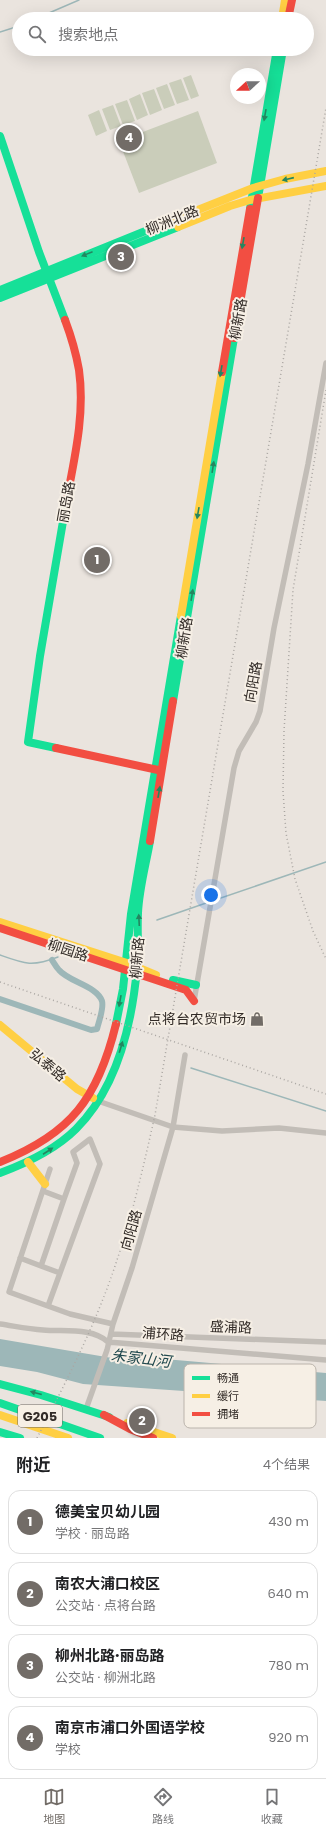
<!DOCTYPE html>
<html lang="zh">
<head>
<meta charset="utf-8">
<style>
	body { margin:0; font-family:Poppins,"Noto Sans SC",sans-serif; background:#f6f6f6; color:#202124 }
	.compass { position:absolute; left:230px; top:68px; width:36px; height:36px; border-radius:50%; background:#fff; box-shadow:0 4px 16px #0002; rotate:249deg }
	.you { position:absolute; left:211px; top:895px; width:14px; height:14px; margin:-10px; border:3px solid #fff; border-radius:50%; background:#1a73e8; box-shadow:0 0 0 6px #1a73e833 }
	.badge { display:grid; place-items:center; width:26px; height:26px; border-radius:50%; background:#726c67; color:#fff; font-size:13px; font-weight:700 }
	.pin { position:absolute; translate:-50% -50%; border:2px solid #fff; box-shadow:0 1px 4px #0006 }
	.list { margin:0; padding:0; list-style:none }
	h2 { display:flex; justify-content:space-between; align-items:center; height:52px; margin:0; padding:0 16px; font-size:17px }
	h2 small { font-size:13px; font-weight:400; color:#757577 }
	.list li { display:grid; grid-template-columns:26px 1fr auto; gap:12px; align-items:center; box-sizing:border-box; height:64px; margin:0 8px 8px; padding:0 8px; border:1px solid #e0e0e0; border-radius:12px }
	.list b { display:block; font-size:15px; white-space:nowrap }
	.list p { margin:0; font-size:13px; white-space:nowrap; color:#757577 }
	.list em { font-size:13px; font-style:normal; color:#757577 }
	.icon { flex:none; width:22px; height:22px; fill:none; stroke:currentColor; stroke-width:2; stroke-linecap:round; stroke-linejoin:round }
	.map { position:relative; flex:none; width:326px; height:1438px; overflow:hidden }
	.search { position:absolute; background:#fff; box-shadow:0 4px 16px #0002; left:12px; right:12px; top:12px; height:44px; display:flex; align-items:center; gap:10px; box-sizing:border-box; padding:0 14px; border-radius:22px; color:#757577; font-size:15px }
	.sheet { height:340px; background:#fff }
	nav { display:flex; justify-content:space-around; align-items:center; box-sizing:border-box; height:56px; border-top:1px solid #e0e0e0; background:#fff; font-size:11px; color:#757577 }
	nav a { display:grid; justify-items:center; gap:2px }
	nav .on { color:#726c67 }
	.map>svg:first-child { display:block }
	.green { fill:#cacdba }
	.water { fill:#9db7b8 }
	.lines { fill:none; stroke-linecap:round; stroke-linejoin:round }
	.stream { stroke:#9db7b8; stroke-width:1.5 }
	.canal { stroke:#9db7b8; stroke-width:6 }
	.street { stroke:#c2bdb7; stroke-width:5.5 }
	.fast { stroke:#16e098; stroke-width:8 }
	.slow { stroke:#ffcf43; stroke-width:8 }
	.jam { stroke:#f24e42; stroke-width:8 }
	.rail { stroke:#aaa6a2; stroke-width:1.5; stroke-dasharray:1 3; stroke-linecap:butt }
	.oneway { fill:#248660 }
	.labels { text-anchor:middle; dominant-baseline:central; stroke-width:4; stroke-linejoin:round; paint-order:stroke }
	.shield { fill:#f6efe5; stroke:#6d6660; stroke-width:1 }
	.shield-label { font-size:13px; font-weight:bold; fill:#322b27 }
	.street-label { font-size:14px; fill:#322b27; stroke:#f6efe5 }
	.poi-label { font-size:14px; fill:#322b27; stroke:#f6efe5; text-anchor:end }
	.water-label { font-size:15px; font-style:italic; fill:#21494e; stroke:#f6efe5 }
	.key { fill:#f6efe5; stroke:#bbb4ac; stroke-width:1 }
	.key-label { font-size:11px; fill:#322b27 }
</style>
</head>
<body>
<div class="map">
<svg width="326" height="1438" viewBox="0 0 326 1438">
	<rect width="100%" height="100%" fill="#eae4de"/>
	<path class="green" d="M191,75L199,96L191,99L183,78Z
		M181,79L189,100L177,104L169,83Z
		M167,84L175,105L164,109L156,88Z
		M154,89L162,110L150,115L142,93Z
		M140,94L148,115L137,120L129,99Z
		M127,100L135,121L123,125L115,104Z
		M113,105L121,126L110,130L102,109Z
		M99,110L107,131L96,136L88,115Z
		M198,111L217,163L139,193L119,141Z"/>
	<path class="water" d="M0,1339L112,1358L176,1360L326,1373V1401L83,1384L37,1372L0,1366Z"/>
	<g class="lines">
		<path class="stream" d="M35,19L79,0
			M0,32L19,26
			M212,901L326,862
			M157,920L209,902
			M0,955C25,964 32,967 58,957
			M191,1068L326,1111"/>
		<path class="canal" d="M0,999L91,1030L97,1029C99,1021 104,1008 102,1001C97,986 69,982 59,970C56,967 54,963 52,960"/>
		<path class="street" d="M194,1001L234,768L239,751L256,722L260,711L274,628L308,464L326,363
			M98,1101L173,1127L222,1131L279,1128L326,1133
			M50,1169L9,1292L70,1314L113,1324
			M43,1191L64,1199L41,1266L60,1273L48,1306
			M20,1258L41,1266
			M60,1273L100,1164L90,1139L73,1152L77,1163L64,1199
			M0,1324C14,1326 28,1329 43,1330C64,1332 92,1327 108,1342L326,1360
			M111,1334L326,1342
			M86,1409L107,1350L113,1324L132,1268L173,1127L185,1055"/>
		<path class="fast" d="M0,136L39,252L65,320
			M258,198L283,49
			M250,209L277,49
			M0,290L175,219
			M0,298L178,227
			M173,701L234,338
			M56,748L28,742L40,656L67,498
			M173,980L196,985
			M116,1024L123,989L131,914L181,616
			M0,1173C27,1163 55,1150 76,1129C117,1088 132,1024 137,968C139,949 137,931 138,913C139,889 146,864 150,841
			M0,1384L41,1395L109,1417
			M0,1403L100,1438
			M0,1432L20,1438"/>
		<path class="slow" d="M282,19L285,0
			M175,219L253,188L285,179L326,171
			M178,227L230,206L250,200L326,186
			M181,616L222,372
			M0,922L127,963L156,975
			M0,1025L77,1089L93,1098
			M28,1162L45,1184
			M0,1415L68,1438
			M127,1423L172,1438"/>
		<path class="jam" d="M288,19L292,0
			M65,320C71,336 76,353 79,370C85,413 75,456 67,498
			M234,338L258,198
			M222,372L250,209
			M56,748L158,770
			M150,841L173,701
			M0,928L186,990L194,1001
			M0,1162C71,1134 98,1098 116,1024
			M104,1415L130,1429L153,1438"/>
		<path class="rail" d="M326,390L293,590L284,731L283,791L286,833L295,879L313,931L326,959
			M0,982L326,1094
			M37,1438C67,1380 97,1322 117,1260C133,1213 144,1164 155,1115L326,108"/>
	</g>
	<defs><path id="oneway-solid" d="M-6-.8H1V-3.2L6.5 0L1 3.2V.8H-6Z"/></defs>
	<g class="oneway">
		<use href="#oneway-solid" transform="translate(265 115) rotate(100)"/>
		<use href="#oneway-solid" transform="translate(288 179) rotate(167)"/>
		<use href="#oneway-solid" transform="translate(243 243) rotate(100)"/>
		<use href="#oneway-solid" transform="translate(87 254) rotate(158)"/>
		<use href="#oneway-solid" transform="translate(221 371) rotate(100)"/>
		<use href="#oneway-solid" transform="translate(213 467) rotate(-81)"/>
		<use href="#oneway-solid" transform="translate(198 513) rotate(100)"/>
		<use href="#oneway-solid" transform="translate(192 595) rotate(-81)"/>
		<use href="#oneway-solid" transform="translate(159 792) rotate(-80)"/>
		<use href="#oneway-solid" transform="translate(139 920) rotate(-93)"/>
		<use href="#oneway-solid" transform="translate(120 1001) rotate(100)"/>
		<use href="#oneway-solid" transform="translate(121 1047) rotate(-73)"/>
		<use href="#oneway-solid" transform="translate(48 1151) rotate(-33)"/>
		<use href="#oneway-solid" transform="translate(36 1393) rotate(-165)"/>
	</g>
	<defs>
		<symbol id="shop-bare" viewBox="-9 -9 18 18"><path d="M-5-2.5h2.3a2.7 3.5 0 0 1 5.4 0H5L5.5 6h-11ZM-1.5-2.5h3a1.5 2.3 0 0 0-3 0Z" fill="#726c67" stroke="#f6efe5" stroke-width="2.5" paint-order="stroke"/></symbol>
	</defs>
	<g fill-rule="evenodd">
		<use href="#shop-bare" x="247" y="1009" width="20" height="20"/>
	</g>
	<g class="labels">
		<rect class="shield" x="18" y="1405" width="44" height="22" rx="3"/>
		<g class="shield-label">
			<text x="40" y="1416">G205</text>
		</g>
		<g class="street-label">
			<text transform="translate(172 220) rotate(-22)">柳洲北路</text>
			<text transform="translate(238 319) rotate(-80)">柳新路</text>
			<text transform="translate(66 502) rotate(-80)">丽岛路</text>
			<text transform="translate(184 638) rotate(-81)">柳新路</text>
			<text transform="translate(253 682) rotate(-80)">向阳路</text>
			<text transform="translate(68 950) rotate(18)">柳园路</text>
			<text transform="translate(137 958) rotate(-85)">柳新路</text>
			<text transform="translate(48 1065) rotate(40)">弘泰路</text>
			<text transform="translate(131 1230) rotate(-74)">向阳路</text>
			<text transform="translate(231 1327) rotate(2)">盛浦路</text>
			<text transform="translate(163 1334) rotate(4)">浦环路</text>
		</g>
		<g class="poi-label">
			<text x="246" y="1019">点将台农贸市场</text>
		</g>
		<g class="water-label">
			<text transform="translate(141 1358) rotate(7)">朱家山河</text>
		</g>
	</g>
	<rect x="184" y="1364" width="132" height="64" rx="6" class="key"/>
	<rect x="192" y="1376" width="18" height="4" fill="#16e098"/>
	<rect x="192" y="1394" width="18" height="4" fill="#ffcf43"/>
	<rect x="192" y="1412" width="18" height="4" fill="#f24e42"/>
	<g class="key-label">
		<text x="217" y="1382">畅通</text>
		<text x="217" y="1400">缓行</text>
		<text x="217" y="1418">拥堵</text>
	</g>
</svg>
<svg class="compass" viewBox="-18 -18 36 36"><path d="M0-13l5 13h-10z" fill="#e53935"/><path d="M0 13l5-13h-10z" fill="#757577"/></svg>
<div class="you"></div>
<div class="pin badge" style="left:97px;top:560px">1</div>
<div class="pin badge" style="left:142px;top:1421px">2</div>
<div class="pin badge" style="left:121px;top:257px">3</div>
<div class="pin badge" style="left:129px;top:138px">4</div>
<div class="search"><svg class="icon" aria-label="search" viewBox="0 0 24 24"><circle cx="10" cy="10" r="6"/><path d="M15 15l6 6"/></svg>搜索地点</div>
</div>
<section class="sheet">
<h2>附近<small>4个结果</small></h2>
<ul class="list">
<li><span class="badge">1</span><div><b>德美宝贝幼儿园</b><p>学校 · 丽岛路</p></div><em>430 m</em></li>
<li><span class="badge">2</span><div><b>南农大浦口校区</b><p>公交站 · 点将台路</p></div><em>640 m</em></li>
<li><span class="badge">3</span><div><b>柳州北路·丽岛路</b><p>公交站 · 柳洲北路</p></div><em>780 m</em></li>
<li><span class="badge">4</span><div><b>南京市浦口外国语学校</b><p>学校</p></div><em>920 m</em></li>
</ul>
</section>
<nav>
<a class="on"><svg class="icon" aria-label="map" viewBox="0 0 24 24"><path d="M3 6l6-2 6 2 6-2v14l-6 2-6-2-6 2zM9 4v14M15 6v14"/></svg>地图</a>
<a><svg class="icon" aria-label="directions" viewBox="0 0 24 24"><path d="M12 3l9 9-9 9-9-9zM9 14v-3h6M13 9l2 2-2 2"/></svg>路线</a>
<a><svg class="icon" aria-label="saved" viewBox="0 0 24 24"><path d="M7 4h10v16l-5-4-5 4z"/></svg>收藏</a>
</nav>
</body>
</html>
